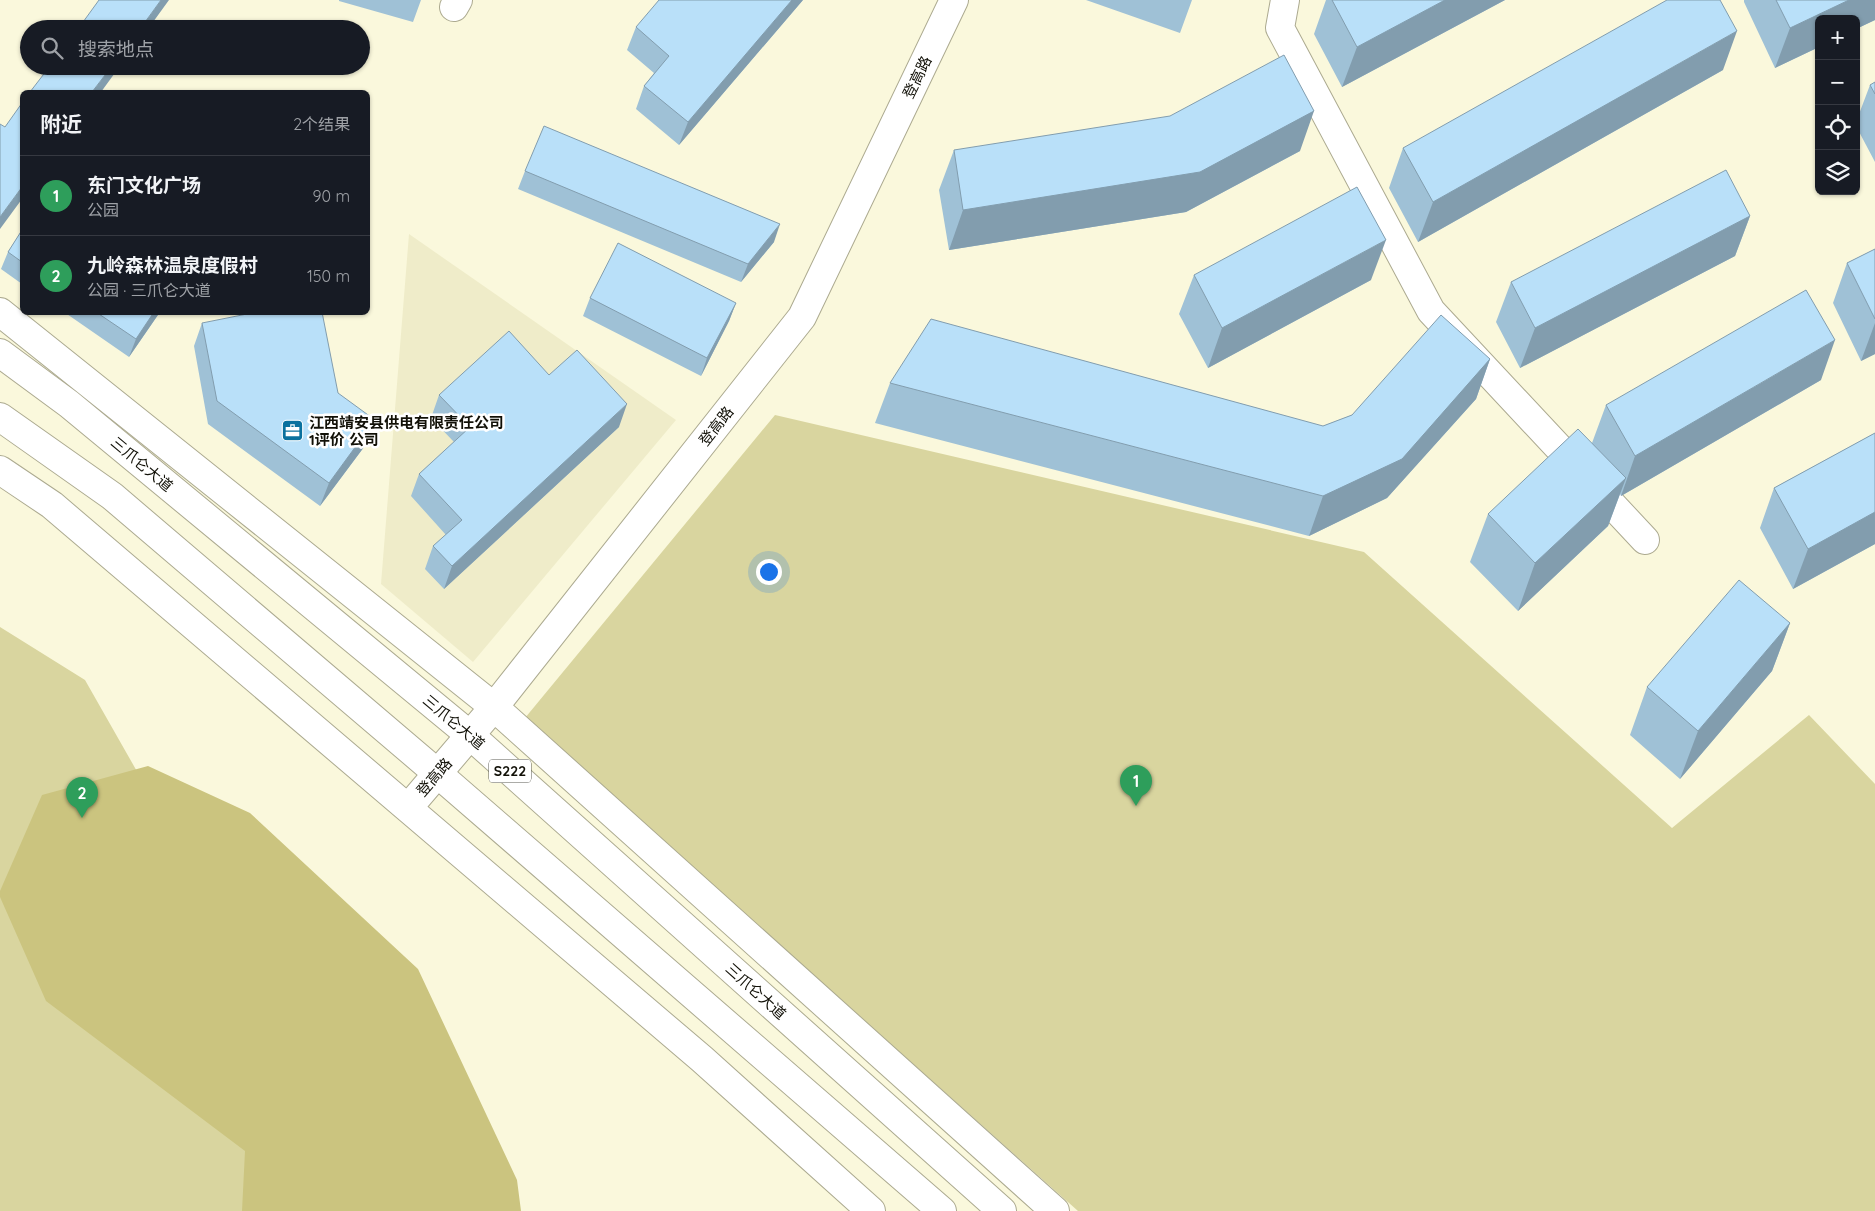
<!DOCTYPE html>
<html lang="zh">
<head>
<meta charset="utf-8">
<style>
	body { margin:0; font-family:Quicksand,"Noto Sans SC",sans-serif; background:#242831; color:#f1f3f6 }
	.controls { position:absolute; right:15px; top:15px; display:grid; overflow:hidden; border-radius:8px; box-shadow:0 1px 4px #0004 }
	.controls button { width:45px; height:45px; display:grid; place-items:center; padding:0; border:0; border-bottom:1px solid #363941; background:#171b24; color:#f1f3f6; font:25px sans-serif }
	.you { position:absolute; left:768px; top:571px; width:18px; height:18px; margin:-12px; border:4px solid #fff; border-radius:50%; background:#1a73e8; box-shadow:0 0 0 8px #1a73e833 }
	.badge { display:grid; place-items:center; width:32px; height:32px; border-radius:50%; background:#0f766e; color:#fff; font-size:16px; font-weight:700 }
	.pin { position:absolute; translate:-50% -41px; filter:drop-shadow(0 1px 2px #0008) }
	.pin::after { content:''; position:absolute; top:26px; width:18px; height:15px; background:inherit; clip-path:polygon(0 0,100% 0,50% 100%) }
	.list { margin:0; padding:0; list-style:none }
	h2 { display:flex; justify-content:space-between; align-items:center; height:65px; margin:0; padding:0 20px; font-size:21px }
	h2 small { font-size:16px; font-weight:400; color:#9ea1a6 }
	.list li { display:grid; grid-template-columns:32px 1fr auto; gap:15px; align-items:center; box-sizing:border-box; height:80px; padding:0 20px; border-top:1px solid #363941 }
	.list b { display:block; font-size:19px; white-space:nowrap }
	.list p { margin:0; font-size:16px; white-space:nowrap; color:#9ea1a6 }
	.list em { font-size:16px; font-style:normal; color:#9ea1a6 }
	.icon { flex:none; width:28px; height:28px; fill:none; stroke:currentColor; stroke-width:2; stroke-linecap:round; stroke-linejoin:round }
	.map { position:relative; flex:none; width:1875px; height:1211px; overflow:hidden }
	.search { position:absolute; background:#171b24; box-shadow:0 1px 4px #0004; left:20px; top:20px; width:350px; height:55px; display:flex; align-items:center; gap:12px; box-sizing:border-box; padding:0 18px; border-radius:28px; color:#9ea1a6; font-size:19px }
	.panel { position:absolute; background:#171b24; box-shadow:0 1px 4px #0004; left:20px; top:90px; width:350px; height:225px; border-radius:8px }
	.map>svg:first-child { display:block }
	.built { fill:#efecc9 }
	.green { fill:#d9d59f }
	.forest { fill:#cbc47f }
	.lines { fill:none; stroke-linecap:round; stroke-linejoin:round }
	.street-casing { stroke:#acaa90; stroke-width:30 }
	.secondary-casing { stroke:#acaa90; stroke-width:30 }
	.primary-casing { stroke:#acaa90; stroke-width:30 }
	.street { stroke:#fff; stroke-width:28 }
	.secondary { stroke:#fff; stroke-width:28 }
	.primary { stroke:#fff; stroke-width:28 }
	.wall { fill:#9fc1d6 }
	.shaded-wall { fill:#829dae }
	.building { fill:#b9e0f9; stroke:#829dae }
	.labels { text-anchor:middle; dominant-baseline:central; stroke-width:5; stroke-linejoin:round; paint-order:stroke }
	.shield { fill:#fff; stroke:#585851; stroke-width:1 }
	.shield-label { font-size:14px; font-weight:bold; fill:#111007 }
	.street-label { font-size:15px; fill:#111007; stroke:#fff }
	.poi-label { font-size:15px; font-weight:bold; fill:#111007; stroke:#fff; text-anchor:start }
</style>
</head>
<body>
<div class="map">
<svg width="1875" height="1211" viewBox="0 0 1875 1211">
	<rect width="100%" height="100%" fill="#faf8dc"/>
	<path class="built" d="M409,234L676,420L473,662L381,584Z"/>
	<path class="green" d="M775,415L1364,552L1672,828L1809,715L1875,784V1211H1078L525,718Z
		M0,627L85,680L242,956L351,1211H0Z"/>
	<path class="forest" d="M148,766L250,813L418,969L517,1180L521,1211H242L245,1151L46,1001L0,897V891L42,795Z"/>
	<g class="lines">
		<defs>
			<path id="street" d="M1285,0L1280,28L1431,311L1645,540
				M454,7L458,0"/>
			<path id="secondary" d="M0,312L494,707L1055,1211
				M0,470L52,505L702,1059L871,1211
				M408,808L494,707L802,317L954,0"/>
			<path id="primary" d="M0,353L69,404L471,736L1002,1211
				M0,417L112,496L437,773L942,1211"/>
		</defs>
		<use href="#street" class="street-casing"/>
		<use href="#secondary" class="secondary-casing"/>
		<use href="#primary" class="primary-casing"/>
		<use href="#street" class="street"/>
		<use href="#secondary" class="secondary"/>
		<use href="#primary" class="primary"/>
	</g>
	<path class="wall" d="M339,0H421L413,22L339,1Z
		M803,0L679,145L636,109L644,86L654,73L627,50L636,27Z
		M1086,0H1192L1180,33Z
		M1326,0H1505L1342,87L1314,34Z
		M1744,0H1875V20L1856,29V19H1819V47L1775,68L1744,2Z
		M1723,70L1418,242L1389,188L1403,148Z
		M1875,82V162L1856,126V122L1870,85Z
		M954,150L1300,151L1186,212L949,250L939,190Z
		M525,171L774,242L741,282L518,189Z
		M1750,216L1735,256L1520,368L1496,322L1511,282Z
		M22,230V284L1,269L8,252Z
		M1875,249V354L1861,361L1833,303L1847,263Z
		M1194,275L1371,280L1208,368L1179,314Z
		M590,298L736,303L729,321L701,376L583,316Z
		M64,312H160L129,357Z
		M202,323L375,420L367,443L320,506L208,424L194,346Z
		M1490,359L1476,399L1387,498L1309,536L875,423L890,383L1323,426L1352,415Z
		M549,375L619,427L444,589L425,569L433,546L446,535L411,496L419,474L454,442L431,418L439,395Z
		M1821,380L1621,496L1620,494L1608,526L1518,611L1470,562L1488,514L1592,443L1606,405Z
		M1875,433V544L1793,589L1760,528L1774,488Z
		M1790,623L1772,671L1680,779L1630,735L1647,687Z"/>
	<path class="shaded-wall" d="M161,0H169L148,29H140Z
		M792,0H803L679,145L688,122Z
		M1445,0H1505L1342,87L1357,47Z
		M1849,0H1875V20L1856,29V19H1819V47L1775,68L1790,28Z
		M1737,31L1723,70L1418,242L1433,202Z
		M112,66H120L101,92H92Z
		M1314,111L1300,151L1186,212L949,250L963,210Z
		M22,187V199L0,229V217Z
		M1750,216L1735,256L1520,368L1535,328Z
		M780,224L774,242L741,282L748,264Z
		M1386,240L1371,280L1208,368L1222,328Z
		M736,303L729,321L701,376L707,358Z
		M154,312H160L129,357L136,339Z
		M1875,323V354L1861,361Z
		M1835,340L1821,380L1621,496L1635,456Z
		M1490,359L1476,399L1387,498L1309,536L1323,496Z
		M627,404L619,427L444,589L452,566Z
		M375,420L367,443L320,506L329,483Z
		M1626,478L1608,526L1518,611L1535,563Z
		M1875,512V544L1793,589L1808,549Z
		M1790,623L1772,671L1680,779L1698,731Z"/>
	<path class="building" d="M99,0H161L140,29H78Z
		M659,0H792L688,122L644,86L669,56L636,27Z
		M1332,0H1445L1357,47Z
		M1667,0H1720L1737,31L1433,202L1403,148Z
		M1776,0H1849L1790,28Z
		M1284,55L1314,111L1200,172L963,210L954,150L1170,116Z
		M50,66H112L92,92H30Z
		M1875,82V94L1870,85Z
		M22,103V187L0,217V124L5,127Z
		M544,126L780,224L748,264L525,171Z
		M1726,170L1750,216L1535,328L1511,282Z
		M1357,187L1386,240L1222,328L1194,275Z
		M22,230V262L8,252Z
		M618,243L736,303L707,358L590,298Z
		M1875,249V319L1847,263Z
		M1806,290L1835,340L1635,456L1606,405Z
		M96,312H154L136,339Z
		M257,312H322L338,393L375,420L329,483L217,401L202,323Z
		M1441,315L1490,359L1402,459L1323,496L890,383L931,319L1323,426L1352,415Z
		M509,331L549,375L577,350L627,404L452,566L433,546L462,520L419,474L470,427L439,395Z
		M1578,429L1626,478L1535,563L1488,514Z
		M1875,433V512L1808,549L1774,488Z
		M1739,580L1790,623L1698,731L1647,687Z"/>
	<defs>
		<symbol id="office-square" viewBox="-11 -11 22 22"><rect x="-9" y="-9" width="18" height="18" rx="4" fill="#0b719e" stroke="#fff"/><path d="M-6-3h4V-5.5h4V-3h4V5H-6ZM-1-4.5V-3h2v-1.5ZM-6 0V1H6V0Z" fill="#fff"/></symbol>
	</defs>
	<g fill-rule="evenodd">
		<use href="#office-square" x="280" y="418" width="25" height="25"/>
	</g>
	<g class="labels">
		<rect class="shield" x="489" y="759.5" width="42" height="23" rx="4"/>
		<g class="shield-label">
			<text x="510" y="771">S222</text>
		</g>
		<g class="street-label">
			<text transform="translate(917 77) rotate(-64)">登高路</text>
			<text transform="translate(716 426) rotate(-52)">登高路</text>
			<text transform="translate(142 464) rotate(40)">三爪仑大道</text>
			<text transform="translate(454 722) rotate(40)">三爪仑大道</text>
			<text transform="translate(434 777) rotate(-49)">登高路</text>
			<text transform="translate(756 991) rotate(42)">三爪仑大道</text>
		</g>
		<g class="poi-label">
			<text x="309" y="422">江西靖安县供电有限责任公司<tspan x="309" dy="17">1评价 公司</tspan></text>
		</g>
	</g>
</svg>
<div class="controls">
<button>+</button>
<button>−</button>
<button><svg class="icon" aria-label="locate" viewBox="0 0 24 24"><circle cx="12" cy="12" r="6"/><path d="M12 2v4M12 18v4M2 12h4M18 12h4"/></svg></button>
<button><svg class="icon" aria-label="layers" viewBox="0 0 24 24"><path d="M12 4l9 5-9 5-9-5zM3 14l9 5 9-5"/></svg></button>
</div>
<div class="you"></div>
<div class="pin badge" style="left:1136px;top:806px;background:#2e9e5b">1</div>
<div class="pin badge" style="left:82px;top:818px;background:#2e9e5b">2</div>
<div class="search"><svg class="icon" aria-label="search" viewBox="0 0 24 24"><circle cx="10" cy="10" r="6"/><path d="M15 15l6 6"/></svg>搜索地点</div>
<section class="panel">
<h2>附近<small>2个结果</small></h2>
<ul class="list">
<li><span class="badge" style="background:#2e9e5b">1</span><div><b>东门文化广场</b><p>公园</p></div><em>90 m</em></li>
<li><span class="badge" style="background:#2e9e5b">2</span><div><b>九岭森林温泉度假村</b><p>公园 · 三爪仑大道</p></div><em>150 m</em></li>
</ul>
</section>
</div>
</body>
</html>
